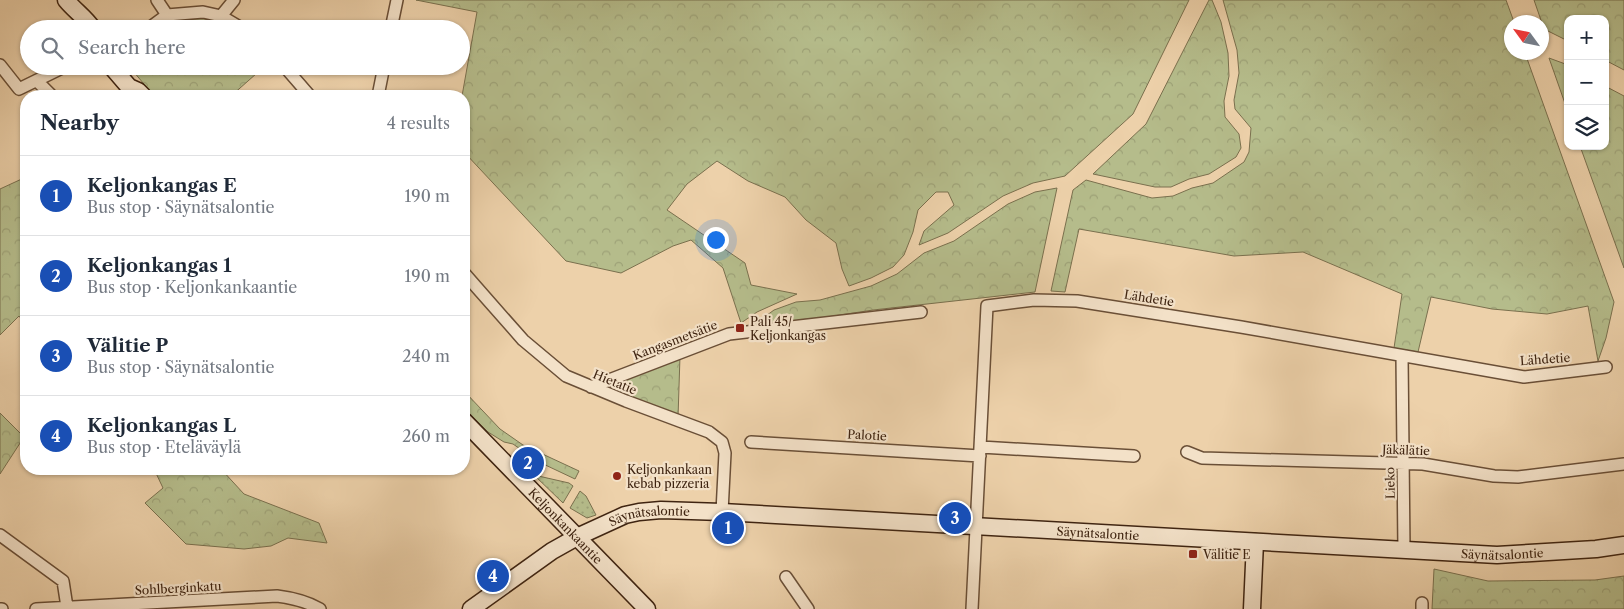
<!DOCTYPE html>
<html lang="en">
<head>
<meta charset="utf-8">
<style>
	body { margin:0; font-family:"Libre Caslon Text",serif; background:#f2f2f3; color:#1f2937 }
	.controls { position:absolute; right:15px; top:15px; display:grid; overflow:hidden; border-radius:10px; box-shadow:0 1px 4px #0004 }
	.controls button { width:45px; height:45px; display:grid; place-items:center; padding:0; border:0; border-bottom:1px solid #e0e1e3; background:#fff; color:#1f2937; font:25px sans-serif }
	.compass { position:absolute; left:1504px; top:15px; width:45px; height:45px; border-radius:50%; background:#fff; box-shadow:0 1px 4px #0004; rotate:303deg }
	.you { position:absolute; left:715px; top:239px; width:18px; height:18px; margin:-12px; border:4px solid #fff; border-radius:50%; background:#1a73e8; box-shadow:0 0 0 8px #1a73e833 }
	.badge { display:grid; place-items:center; width:32px; height:32px; border-radius:50%; background:#d93025; color:#fff; font-size:16px; font-weight:700 }
	.pin { position:absolute; translate:-50% -50%; border:2px solid #fff; box-shadow:0 1px 5px #0006 }
	.list { margin:0; padding:0; list-style:none }
	h2 { display:flex; justify-content:space-between; align-items:center; height:65px; margin:0; padding:0 20px; font-size:21px }
	h2 small { font-size:16px; font-weight:400; color:#747a83 }
	.list li { display:grid; grid-template-columns:32px 1fr auto; gap:15px; align-items:center; box-sizing:border-box; height:80px; padding:0 20px; border-top:1px solid #e0e1e3 }
	.list b { display:block; font-size:19px; white-space:nowrap }
	.list p { margin:0; font-size:16px; white-space:nowrap; color:#747a83 }
	.list em { font-size:16px; font-style:normal; color:#747a83 }
	.icon { flex:none; width:28px; height:28px; fill:none; stroke:currentColor; stroke-width:2; stroke-linecap:round; stroke-linejoin:round }
	.map { position:relative; flex:none; width:1624px; height:609px; overflow:hidden }
	.search { position:absolute; background:#fff; box-shadow:0 1px 4px #0004; left:20px; top:20px; width:450px; height:55px; display:flex; align-items:center; gap:12px; box-sizing:border-box; padding:0 18px; border-radius:28px; color:#747a83; font-size:19px }
	.panel { position:absolute; background:#fff; box-shadow:0 1px 4px #0004; left:20px; top:90px; width:450px; height:385px; border-radius:20px }
	.map>svg:first-child { display:block }
	.grass { fill:url(#grass-dots); stroke:#7a704e }
	.forest { fill:url(#forest-crowns); stroke:#7a704e }
	.lines { fill:none; stroke-linecap:round; stroke-linejoin:round }
	.street-casing { stroke:#6a4f37; stroke-width:14 }
	.secondary-casing { stroke:#3f2411; stroke-width:19 }
	.street { stroke:#f3e1c8; stroke-width:11 }
	.secondary { stroke:#f3e1c8; stroke-width:16 }
	.poi-dot { fill:#8f2418; stroke:#f3e1c8; stroke-width:2 }
	.labels { text-anchor:middle; dominant-baseline:central; stroke-width:4.5; stroke-linejoin:round; paint-order:stroke }
	.street-label { font-size:12px; fill:#3f2411; stroke:#f3e1c8 }
	.poi-label { font-size:12px; fill:#3f2411; stroke:#f3e1c8; text-anchor:start }
</style>
</head>
<body>
<div class="map">
<svg width="1624" height="609" viewBox="0 0 1624 609">
	<defs>
		<pattern id="grass-dots" width="8" height="8" patternUnits="userSpaceOnUse" patternTransform="scale(1.25)"><rect width="8" height="8" fill="#b5bc8b"/><path d="M2 2h.1M6 6h.1" fill="none" stroke="#9da177" stroke-width="1.8" stroke-linecap="round"/></pattern>
		<pattern id="forest-crowns" width="20" height="18" patternUnits="userSpaceOnUse" patternTransform="scale(1.25)"><rect width="20" height="18" fill="#b5bc8b"/><path d="M2 6a3 3 0 1 1 6 0M12 15a3 3 0 1 1 6 0" fill="none" stroke="#9da177"/></pattern>
	</defs>
	<rect width="100%" height="100%" fill="#edd1aa"/>
	<filter id="stains"><feTurbulence type="fractalNoise" baseFrequency=".004" numOctaves="4"/><feColorMatrix values="0 0 0 0 .2 0 0 0 0 .09 0 0 0 0 .02 0 0 0 .5 -.17"/></filter>
	<radialGradient id="worn" r=".72"><stop offset=".6" stop-color="#630" stop-opacity="0"/><stop offset="1" stop-color="#630" stop-opacity=".3"/></radialGradient>
	<path class="grass" d="M534,475L569,483L573,486L563,503Z
		M580,491L586,496L596,515L587,518L570,508Z"/>
	<path class="forest" d="M416,0H1189L1133,114L1065,176L1033,183L1003,196L948,233L919,245L924,231L954,205L948,192H936L918,210L913,232L904,255L893,267L871,278L849,286L842,269L836,243L806,220L785,197L748,181L717,161L687,184L667,210L745,263L751,285L797,294L757,312L741,323L723,268L691,240L673,246L621,273L566,261L464,152V96H462L477,12Z
		M1209,0H1212L1221,22L1228,53L1229,76L1224,101L1225,117L1239,134L1241,148L1236,157L1209,174L1189,179L1171,187H1155L1093,174L1146,124Z
		M1223,0H1506L1514,22H1512V52L1525,53L1614,302L1606,338L1598,361L1588,306L1547,314L1492,309L1431,297L1418,352L1394,348L1402,294L1303,252L1234,256L1079,229L1065,292L1051,291L1073,190L1086,180L1152,198L1173,196L1192,188L1213,183L1244,162L1249,152L1251,128L1235,109L1234,100L1239,73L1237,50Z
		M1534,0H1624V70L1605,60V19H1568V41L1544,29Z
		M203,18L227,29H160L171,21Z
		M1549,58L1568,65V112Z
		M135,66H265L231,96H154L133,71L135,69Z
		M1605,86L1624,96V268L1580,146H1605Z
		M26,177V325L19,316L0,335V189Z
		M1057,188L1035,292L873,310L748,329L774,310L796,302L820,300L871,286L897,274L924,253L954,241L1008,204L1035,192Z
		M680,356L678,418L618,395L616,381Z
		M464,391L500,429L523,445L579,471L575,479L539,462L513,444L504,442L488,432L464,408Z
		M0,413L24,437L0,474Z
		M154,469H221L244,494L319,523L327,543L288,538L271,546L244,549L186,544L145,503L163,488Z
		M1434,569L1488,581L1595,580L1624,576V609H1432Z"/>
	<g class="lines">
		<defs>
			<path id="street" d="M157,0L167,15
				M221,16L234,0
				M148,29L167,15L203,12L221,16L243,29
				M391,29L397,0
				M0,65L19,89L66,66
				M284,66L310,96
				M37,81L52,96
				M378,96L384,66
				M464,273L523,340L566,376L626,401L709,432L722,442L725,453L722,512
				M1402,356L1404,551
				M591,387L729,334L921,312
				M751,442L980,456
				M981,447L1134,456
				M1187,452L1202,458L1423,464L1494,476L1518,477L1624,464
				M0,535L63,581L67,607
				M786,577L808,609
				M0,609H2
				M36,609L277,596C293,598 306,601 320,609
				M972,609L987,306L1034,300L1077,301L1241,327L1524,377L1606,367
				M1422,609V603"/>
			<g id="secondary">
				<path d="M66,0C75,11 85,17 93,29"/>
				<path d="M111,66L129,87L138,91L143,96"/>
				<path id="s1" d="M464,421L647,609"/>
				<path id="s2" d="M471,609L552,551L577,537L625,515L639,512L661,510L722,512L1497,555L1596,549L1624,545"/>
				<path d="M1252,609L1255,542"/>
			</g>
		</defs>
		<use href="#street" class="street-casing"/>
		<use href="#secondary" class="secondary-casing"/>
		<use href="#street" class="street"/>
		<use href="#secondary" class="secondary"/>
	</g>
	<g class="poi-dot">
		<rect x="735" y="323" width="10" height="10" rx="2.5"/>
		<circle cx="617" cy="476" r="5"/>
		<rect x="1188" y="549" width="10" height="10" rx="2.5"/>
	</g>
	<g class="labels">
		<g class="street-label">
			<text transform="translate(1149 298) rotate(9)">Lähdetie</text>
			<text transform="translate(675 340) rotate(-21)">Kangasmetsätie</text>
			<text transform="translate(1545 359) rotate(-4)">Lähdetie</text>
			<text transform="translate(615 382) rotate(22)">Hietatie</text>
			<text transform="translate(867 435) rotate(3)">Palotie</text>
			<text transform="translate(1406 450) rotate(2)">Jäkälätie</text>
			<text transform="translate(1390 483) rotate(-91)">Lieko</text>
			<text stroke="none"><textPath href="#s2" startOffset="205">Säynätsalontie</textPath></text>
			<text stroke="none"><textPath href="#s1" startOffset="146">Keljonkankaantie</textPath></text>
			<text stroke="none"><textPath href="#s2" startOffset="655">Säynätsalontie</textPath></text>
			<text stroke="none"><textPath href="#s2" startOffset="1060">Säynätsalontie</textPath></text>
			<text transform="translate(178 588) rotate(-3)">Sohlberginkatu</text>
		</g>
		<g class="poi-label">
			<text x="750" y="321">Pali 45/<tspan x="750" dy="14">Keljonkangas</tspan></text>
			<text x="627" y="469">Keljonkankaan<tspan x="627" dy="14">kebab pizzeria</tspan></text>
			<text x="1203" y="554">Välitie E</text>
		</g>
	</g>
	<rect width="100%" height="100%" filter="url(#stains)"/>
	<rect width="100%" height="100%" fill="url(#worn)"/>
</svg>
<div class="controls">
<button>+</button>
<button>−</button>
<button><svg class="icon" aria-label="layers" viewBox="0 0 24 24"><path d="M12 4l9 5-9 5-9-5zM3 14l9 5 9-5"/></svg></button>
</div>
<svg class="compass" viewBox="-18 -18 36 36"><path d="M0-13l5 13h-10z" fill="#e53935"/><path d="M0 13l5-13h-10z" fill="#747a83"/></svg>
<div class="you"></div>
<div class="pin badge" style="left:728px;top:528px;background:#1a4fb4">1</div>
<div class="pin badge" style="left:528px;top:463px;background:#1a4fb4">2</div>
<div class="pin badge" style="left:955px;top:518px;background:#1a4fb4">3</div>
<div class="pin badge" style="left:493px;top:576px;background:#1a4fb4">4</div>
<div class="search"><svg class="icon" aria-label="search" viewBox="0 0 24 24"><circle cx="10" cy="10" r="6"/><path d="M15 15l6 6"/></svg>Search here</div>
<section class="panel">
<h2>Nearby<small>4 results</small></h2>
<ul class="list">
<li><span class="badge" style="background:#1a4fb4">1</span><div><b>Keljonkangas E</b><p>Bus stop · Säynätsalontie</p></div><em>190 m</em></li>
<li><span class="badge" style="background:#1a4fb4">2</span><div><b>Keljonkangas 1</b><p>Bus stop · Keljonkankaantie</p></div><em>190 m</em></li>
<li><span class="badge" style="background:#1a4fb4">3</span><div><b>Välitie P</b><p>Bus stop · Säynätsalontie</p></div><em>240 m</em></li>
<li><span class="badge" style="background:#1a4fb4">4</span><div><b>Keljonkangas L</b><p>Bus stop · Eteläväylä</p></div><em>260 m</em></li>
</ul>
</section>
</div>
</body>
</html>
